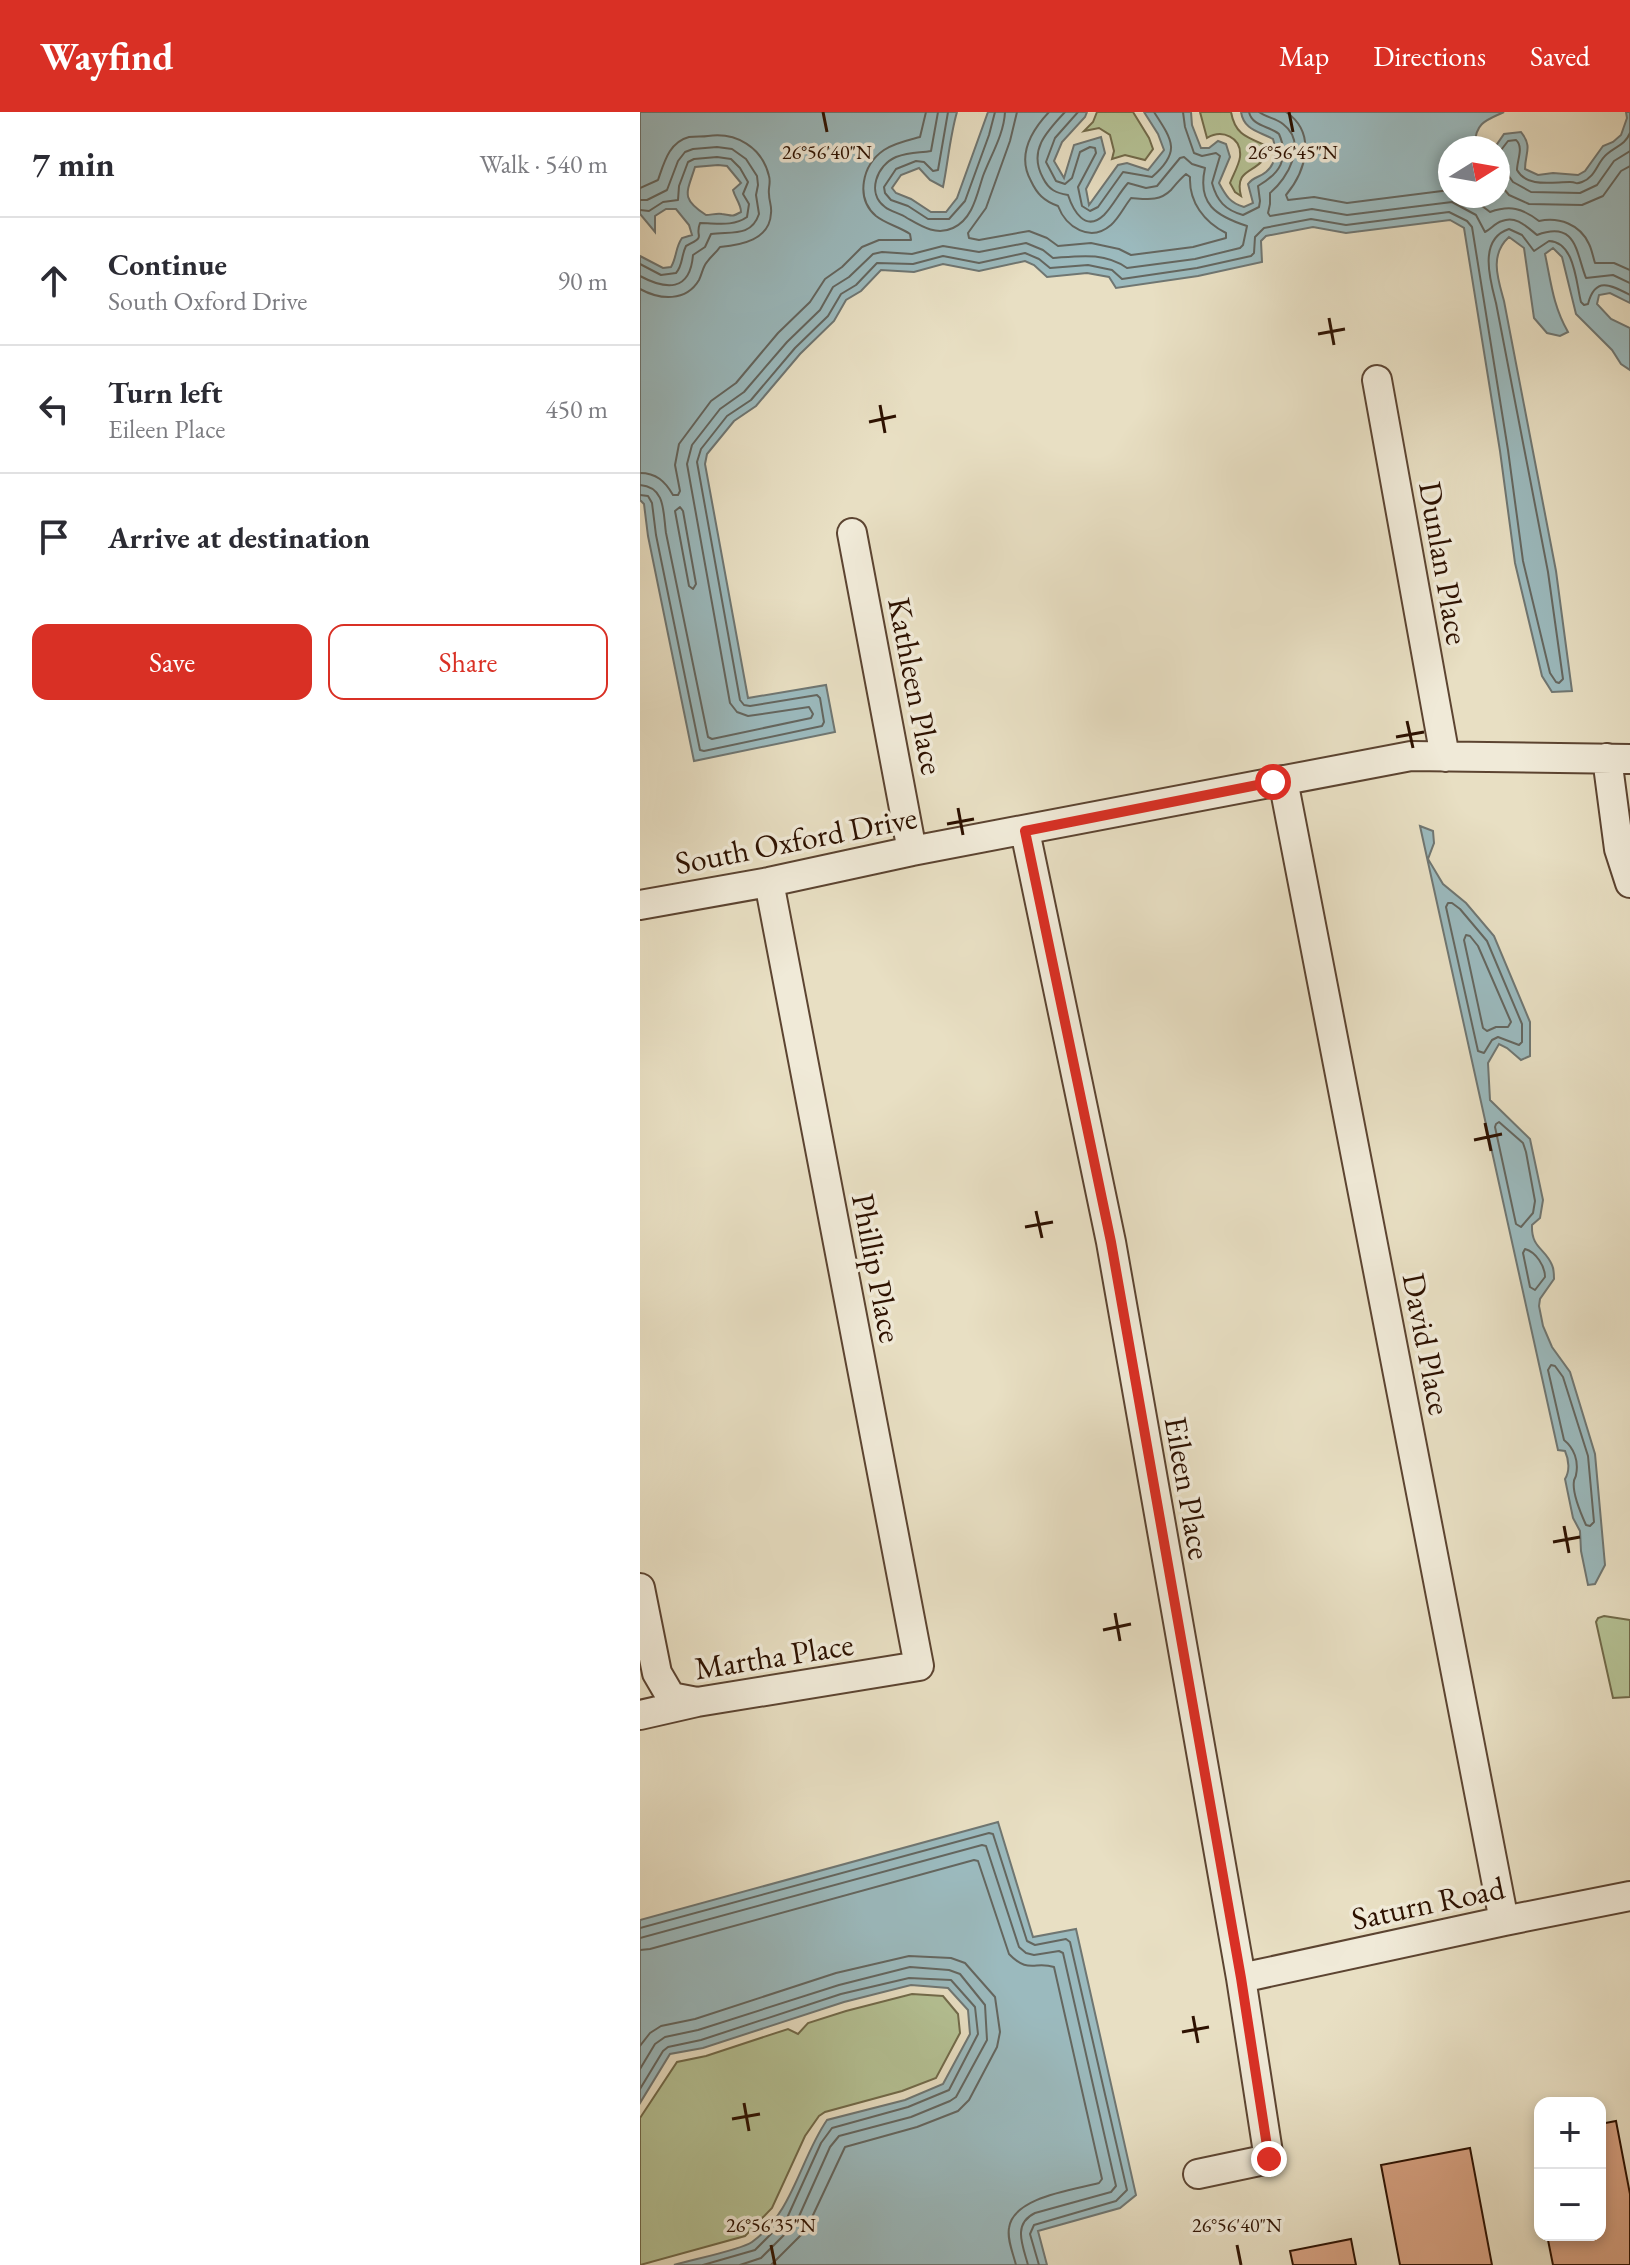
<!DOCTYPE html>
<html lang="en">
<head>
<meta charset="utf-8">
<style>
	body { margin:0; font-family:"EB Garamond",serif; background:#f7f7f7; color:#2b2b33 }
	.controls { position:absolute; right:24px; bottom:24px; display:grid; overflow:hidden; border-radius:16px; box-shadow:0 4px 12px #0003 }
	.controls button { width:72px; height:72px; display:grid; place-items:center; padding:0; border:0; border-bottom:2px solid #e1e1e2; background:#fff; color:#2b2b33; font:40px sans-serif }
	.compass { position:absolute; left:798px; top:24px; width:72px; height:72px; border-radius:50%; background:#fff; box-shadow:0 4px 12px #0003; rotate:79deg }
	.stop { position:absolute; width:24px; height:24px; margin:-18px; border:6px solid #d93025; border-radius:50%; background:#fff }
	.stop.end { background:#d93025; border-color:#fff; box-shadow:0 2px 8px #0008 }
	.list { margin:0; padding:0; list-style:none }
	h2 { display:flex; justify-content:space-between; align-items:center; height:104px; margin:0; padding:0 32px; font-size:34px }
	h2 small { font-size:26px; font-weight:400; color:#7c7c81 }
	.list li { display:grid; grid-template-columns:52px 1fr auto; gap:24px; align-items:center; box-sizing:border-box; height:128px; padding:0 32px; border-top:2px solid #e1e1e2 }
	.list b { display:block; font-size:30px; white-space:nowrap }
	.list p { margin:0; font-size:26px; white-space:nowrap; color:#7c7c81 }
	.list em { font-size:26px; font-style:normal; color:#7c7c81 }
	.actions { display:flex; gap:16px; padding:24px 32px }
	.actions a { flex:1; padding:18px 0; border:2px solid #d93025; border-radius:16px; text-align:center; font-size:28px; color:#d93025 }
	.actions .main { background:#d93025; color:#fff }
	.icon { flex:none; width:44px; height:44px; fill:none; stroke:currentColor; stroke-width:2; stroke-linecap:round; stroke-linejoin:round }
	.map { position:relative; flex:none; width:990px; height:2153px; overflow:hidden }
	header { display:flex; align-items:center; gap:48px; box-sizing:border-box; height:112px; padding:0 40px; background:#d93025; color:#fff }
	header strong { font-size:38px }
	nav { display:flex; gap:44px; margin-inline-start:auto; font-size:28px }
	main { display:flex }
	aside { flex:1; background:#fff }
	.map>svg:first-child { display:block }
	.green { fill:#b5c295; stroke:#716a4a; stroke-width:2 }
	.water { fill:#9bbabe; stroke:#6f7672; stroke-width:2; fill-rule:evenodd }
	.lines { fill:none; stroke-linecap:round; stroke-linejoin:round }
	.shore { stroke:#64665f; stroke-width:2 }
	.building { fill:#d59f7f; stroke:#2d1100; stroke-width:2 }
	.minor-casing { stroke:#5c4431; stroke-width:32 }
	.minor { stroke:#f0ead8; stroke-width:28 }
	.route { stroke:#d93025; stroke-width:10 }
	.ticks { fill:none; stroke:#2d1100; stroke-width:3 }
	.labels { text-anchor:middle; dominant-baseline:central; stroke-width:7; stroke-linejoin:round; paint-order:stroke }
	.street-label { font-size:32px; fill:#2d1100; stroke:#f0ead8 }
	.ticks-label { font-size:20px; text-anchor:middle; fill:#2d1100; stroke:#f0ead8; stroke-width:7; stroke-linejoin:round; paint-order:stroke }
</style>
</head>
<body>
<header>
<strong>Wayfind</strong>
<nav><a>Map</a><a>Directions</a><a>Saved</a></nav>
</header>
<main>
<aside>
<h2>7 min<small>Walk · 540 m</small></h2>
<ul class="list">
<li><svg class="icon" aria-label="ahead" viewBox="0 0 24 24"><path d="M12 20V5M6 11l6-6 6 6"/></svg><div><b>Continue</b><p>South Oxford Drive</p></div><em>90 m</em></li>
<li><svg class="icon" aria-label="left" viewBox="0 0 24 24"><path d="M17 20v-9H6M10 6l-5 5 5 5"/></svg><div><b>Turn left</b><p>Eileen Place</p></div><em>450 m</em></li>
<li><svg class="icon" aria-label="arrive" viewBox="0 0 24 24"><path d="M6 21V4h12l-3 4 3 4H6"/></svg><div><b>Arrive at destination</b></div></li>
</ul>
<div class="actions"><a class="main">Save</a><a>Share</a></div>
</aside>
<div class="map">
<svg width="990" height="2153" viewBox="0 0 990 2153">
	<rect width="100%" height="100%" fill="#e8dfc3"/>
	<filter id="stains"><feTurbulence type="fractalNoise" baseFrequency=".0025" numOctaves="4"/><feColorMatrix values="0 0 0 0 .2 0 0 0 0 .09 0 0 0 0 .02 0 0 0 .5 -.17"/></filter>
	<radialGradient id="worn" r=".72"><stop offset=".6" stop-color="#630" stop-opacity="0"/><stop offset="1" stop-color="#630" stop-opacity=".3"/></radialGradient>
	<path class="green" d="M457,0H493L509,26L513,37L505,48L485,43L472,47L474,39L470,23L459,16L444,19L453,10Z
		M560,0H591C595,22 606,25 625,33C629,64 592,50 601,84L595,80L590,71C593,63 599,53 600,45C602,25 582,17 567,26Z
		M964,1504L990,1508V1585L973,1586L956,1510L958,1506Z
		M272,1882L303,1884L318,1902L320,1921L296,1966L262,1979L185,2000L179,2004L165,2024L132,2096L105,2124L0,2153V2006L37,1950L66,1944L148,1917L158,1922L168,1911L206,1899Z"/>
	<path class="water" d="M0,0H317C310,24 308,50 303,75L290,68L279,56L261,63L252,76L256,81L271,87L291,100H306L317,86L348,0H447L445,5L422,30L414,49L424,66L434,33L461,25L465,41L446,77L449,93L478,53L487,51L508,58L524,38L518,22L504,0H551L552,13L561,36H569L578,29L586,32L590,45L579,71C586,84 590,91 604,95L613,91L608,72C614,64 619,66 626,60C636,52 637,38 633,27C618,19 604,18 601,0H864C847,8 836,10 835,31L843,36H810V84H858V36H851L855,35L864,22L881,20C893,35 885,41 885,57L898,63L913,61L938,63L945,59L963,34L973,30L981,23L987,6L986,0H990V191L970,181L959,183L957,192L971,207L990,216V258L981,252L972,238L936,202L922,145L913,136L905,142C911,170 913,194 928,220L920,224L907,221L894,206L884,136L869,125C849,143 858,167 864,189L916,459L932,579L912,580L902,564L875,451L860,339L824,116L810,108L706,121L673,115L626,124L621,129L622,150L558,164L476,176L469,165L447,161L407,165L394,153L385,149L339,159L303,152L274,160L241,158L221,179L206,188L194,209L160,242L116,294L94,309L67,342L65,352L108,586L186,573L195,620L54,649L8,424L4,392L0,388V144L23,156L31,155C37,145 35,136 42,126L52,123L49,113L36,97H26L15,104V120L0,102ZM78,53L87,54L101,71L93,78C95,86 101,92 101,100C90,106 92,103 82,102C77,101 71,103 66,103C40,86 47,81 55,55Z
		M780,714L793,719L794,731L788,747L803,772L826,791L854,824L890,910V944L881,948L867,936L859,932L848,951L850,988L890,1027L903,1088L900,1106L892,1113C891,1136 905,1136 912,1153C914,1157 914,1162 914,1167L900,1187L899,1194L903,1214L912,1235L930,1260L955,1342L965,1453L955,1472L948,1473L941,1439L940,1419L933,1406L925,1367C930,1359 929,1348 925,1339L918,1338Z
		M358,1710L393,1825L436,1817L496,2083L480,2096L398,2119L407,2153H34C50,2148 101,2138 112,2130C153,2101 160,2047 187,2008L265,1988L303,1972L330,1922L328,1898L308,1876L271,1873L204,1890L63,1936L30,1942L0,1991V1808Z"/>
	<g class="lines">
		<path class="shore" d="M298,0L291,39C279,41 270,40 256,45C237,53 226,81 245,95C251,100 260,101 267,106C281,114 296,124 313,116C333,107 337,82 343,64C351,43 364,22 365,0
			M308,0L298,58L293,59L284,50L276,49L256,57L244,75L245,81L251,88L268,94L288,107H309L325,89L349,23L355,0
			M377,0L370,29L346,96L328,121L329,126L339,128L389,119L407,126L418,134L451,131L479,137L491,143L553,135L586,126V121C564,110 549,90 550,65L546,62C540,67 536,72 531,78C519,90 506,87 491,86C484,95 479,106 471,113C450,131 426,115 418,94C404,89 397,82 391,69C377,44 391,19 409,0
			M438,0L415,26L406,50L416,69L425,72L432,66L440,40L450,35L455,36L456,41L438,75L442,94L450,99L458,95L483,60L512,65C541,40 533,29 514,0
			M543,0L545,15L554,41L562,44L576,41L580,44L572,71C577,89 585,98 603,103L619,95L620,89L618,74C639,62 650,47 639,22C629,14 612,14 609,0
			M619,0C627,6 636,6 643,12C668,31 648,66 630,81V92L628,101L630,104L672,97L707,103L812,90L836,103L845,120C851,117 855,111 862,109C876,103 887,115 897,123C937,108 936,141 946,166L973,163L990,171
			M646,0C677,21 666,59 646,83L648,88L674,85L707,91L810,78
			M858,42L868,29L876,28C884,35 877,48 877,58C887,76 912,70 930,70C938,70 934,73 942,70C956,65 957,50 967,42C976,34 985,33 990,21
			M858,53L866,52L868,63L873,70L891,80L940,81L957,73L974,49L990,39
			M858,70L869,83L889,92L942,93L963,84L981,59L990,54
			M0,76L18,68C24,51 29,30 49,25C56,24 62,25 68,24C96,20 122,35 129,64C131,71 128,76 129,82C129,89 132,94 131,101C130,128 101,133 80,135C76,141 71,144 67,150C63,154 62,162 59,168C46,190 20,188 0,177
			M829,84L850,100C870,93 882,96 899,109C919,105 940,112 949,132C952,138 953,145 955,151H974L990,158
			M0,88H7L27,78L38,49L45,40L53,37L77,35L92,37L106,47L117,64L118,73L116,83L119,102C111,126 90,119 71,122L65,135L53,143C50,180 26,178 0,164
			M0,98L9,99L23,90L38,88L39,74L48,50L54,47L77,45L91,47L100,56L108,70L103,82L109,92L107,105C93,115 76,111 60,111C54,127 68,123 46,134C41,144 43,153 36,161L21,163L0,152
			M0,361C16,361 25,369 33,383H38L40,379L35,353L39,332L71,289L96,271L138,221L170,190L185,167L202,155L222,135L239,128H271L270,122C260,115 246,112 236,104C215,86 222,53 244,38C254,31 269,28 280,25L286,0
			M0,373C26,375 23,401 26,421L68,625L72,627L171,606L173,602L169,595L108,604L97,600L90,591L47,352L52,333L80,297L104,280L147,230L180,198L193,175L209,165L233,142L242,140L272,142L303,134L339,140L386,131L403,138L413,146C440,144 464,140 487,156L555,147L600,136L603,133L607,114C576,104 557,92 565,56L552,52L544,45L540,46L517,74L506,76L488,71C479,81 473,94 464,103C445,121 433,98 428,83C416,81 409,78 403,66C388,39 406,20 425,0
			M0,383L8,384L12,391L16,423L60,638L64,639L182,614L184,610L180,586L177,583L110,594L104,593L100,588L57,350L61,337L87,304L111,288L155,236L188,204L201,182L216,173L237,151L273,152L303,144L339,151L385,141L399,147L410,156L448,153L472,158L482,167L557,156L611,144L614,141L615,125L624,116L671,107L706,113L809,100L827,109L832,115L868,338L883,449L910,561L916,570L919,571L923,567L908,460L856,191C850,168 838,127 869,117L882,123L894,139L909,129C935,130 936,171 941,190L944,193L948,192C955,164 971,173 990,183
			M40,395L43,399L56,472L53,477L49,474L35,399Z
			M808,791H812L820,797L847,829L882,912V930L879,933L858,925L852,928L844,941L838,939L806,795Z
			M826,823L830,824L838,834L871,910L868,915H856L847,919L843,916L824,828Z
			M859,1010L883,1031L886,1040L895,1089L893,1101L881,1115L876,1112L855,1015L856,1012Z
			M885,1137C896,1140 905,1154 905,1165L895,1178L890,1175L883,1141Z
			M911,1253L915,1254L923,1265L948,1344L954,1410L950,1414L946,1413C941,1402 932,1380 934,1369C934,1367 936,1365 936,1363C939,1349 934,1336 924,1328L908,1258Z
			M0,1816L349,1721L353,1722L387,1829L395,1833L426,1827L430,1830L487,2078L476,2089L394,2113L390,2122L399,2153
			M0,1826L342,1733L346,1734L379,1835L386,1841L394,1843L419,1839L423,1841L476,2074L471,2080L395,2101C372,2112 383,2134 388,2153
			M0,1838L10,1837L334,1748L338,1749L369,1842C388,1862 395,1849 414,1855L462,2067L459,2071C433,2078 373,2085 369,2116C367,2128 373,2141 376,2153
			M0,1934L10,1921L21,1914L55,1907L196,1861L269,1844L311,1846L325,1851L355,1885L360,1920L357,1935L329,1988L318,1999L277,2015L205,2035L166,2118L131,2153
			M0,1957L15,1932L25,1925L58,1918L199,1873L270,1855L309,1858L320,1862L345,1893L347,1928L316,1985L310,1989L271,2005L199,2024L190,2035L156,2111L121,2146L100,2153
			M0,1977L23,1939L28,1935L61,1928L201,1882L269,1866L311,1868L335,1895L338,1922L309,1978L268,1995L192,2016L181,2031L147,2106L115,2138L63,2153"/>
	</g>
	<path class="building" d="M976,2009L990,2082V2153H913L907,2123H960V2012Z
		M830,2036L852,2153H760L741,2053Z
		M711,2127L716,2153H653L650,2139Z"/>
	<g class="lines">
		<defs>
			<path id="minor" d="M737,268L805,645
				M212,421L272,739
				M967,646L979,737L990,771
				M643,668L864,1809
				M385,719L471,1130L601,1866L629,2047L558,2062
				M0,793L129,770L272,739L771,644L990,647
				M0,1476L17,1561L31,1585L57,1590
				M0,1603L57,1590L279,1554L129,770
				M601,1866L864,1809L990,1784"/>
		</defs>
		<use href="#minor" class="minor-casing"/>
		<use href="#minor" class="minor"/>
	</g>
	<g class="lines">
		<path class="route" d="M629,2047L601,1866L471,1130L385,719L633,670"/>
	</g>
	<path class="ticks" d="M183,0L187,20M649,0L653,20M689,206L694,233M678,222L705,217M240,293L245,321M229,310L256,304M767,609L773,636M756,625L784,620M318,696L323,723M307,712L334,707M845,1011L851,1039M834,1028L862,1022M396,1099L402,1126M385,1115L413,1110M924,1414L929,1441M913,1430L940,1425M475,1501L480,1529M463,1518L491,1512M553,1904L558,1931M542,1920L569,1915M104,1991L109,2019M92,2007L120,2002M131,2133L135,2153M597,2133L601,2153"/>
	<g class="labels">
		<g class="street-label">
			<text transform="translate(804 451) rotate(80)">Dunlan Place</text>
			<text transform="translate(276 574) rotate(79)">Kathleen Place</text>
			<text transform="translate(156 728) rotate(-11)">South Oxford Drive</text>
			<text transform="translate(237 1156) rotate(79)">Phillip Place</text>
			<text transform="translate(787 1232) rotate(79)">David Place</text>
			<text transform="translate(548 1376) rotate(80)">Eileen Place</text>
			<text transform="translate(134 1544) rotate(-9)">Martha Place</text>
			<text transform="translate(788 1791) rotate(-12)">Saturn Road</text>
		</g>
	</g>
	<g class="ticks-label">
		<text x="187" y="47">26°56'40"N</text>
		<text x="653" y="47">26°56'45"N</text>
		<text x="131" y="2120">26°56'35"N</text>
		<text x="597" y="2120">26°56'40"N</text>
	</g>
	<rect width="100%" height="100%" filter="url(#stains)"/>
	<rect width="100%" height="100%" fill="url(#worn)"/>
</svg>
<div class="controls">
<button>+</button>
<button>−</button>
</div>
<svg class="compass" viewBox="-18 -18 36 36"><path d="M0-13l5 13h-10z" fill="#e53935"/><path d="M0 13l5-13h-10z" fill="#7c7c81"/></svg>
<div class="stop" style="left:633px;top:670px"></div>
<div class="stop end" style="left:629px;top:2047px"></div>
</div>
</main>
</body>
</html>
